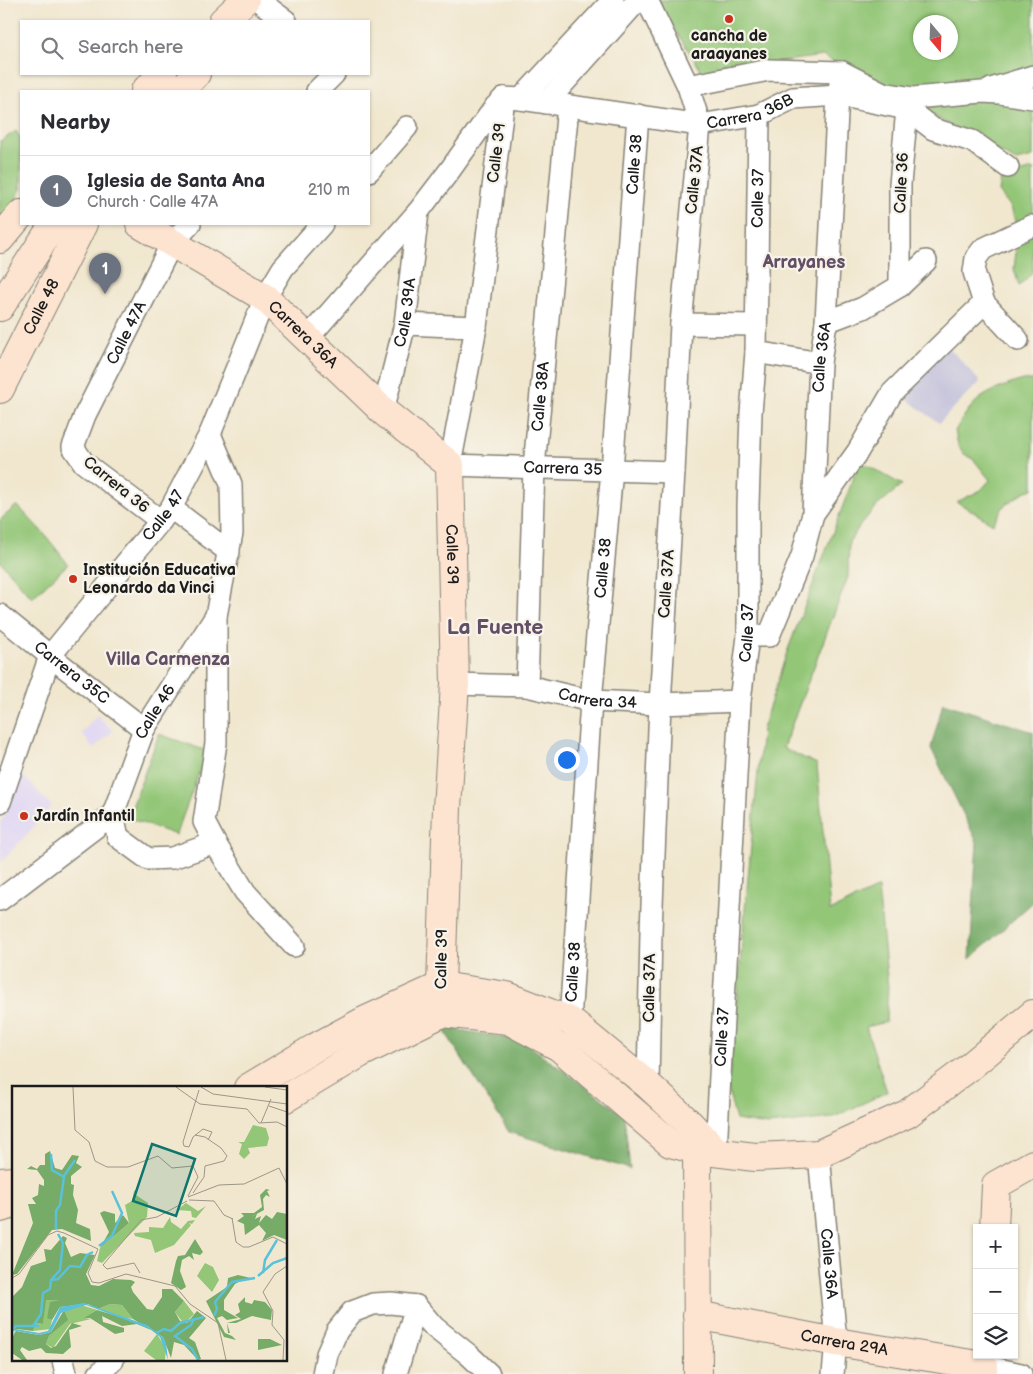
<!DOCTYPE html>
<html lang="en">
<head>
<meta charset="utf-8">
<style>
	body { margin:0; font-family:"Balsamiq Sans",sans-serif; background:#f7f7f7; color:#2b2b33 }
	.controls { position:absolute; right:15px; bottom:15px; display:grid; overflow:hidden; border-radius:0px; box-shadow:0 1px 4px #0004 }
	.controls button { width:45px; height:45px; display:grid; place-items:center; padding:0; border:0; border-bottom:1px solid #e1e1e2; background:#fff; color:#2b2b33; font:25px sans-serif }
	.compass { position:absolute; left:913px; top:15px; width:45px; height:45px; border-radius:50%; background:#fff; box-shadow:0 1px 4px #0004; rotate:161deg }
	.you { position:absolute; left:566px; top:759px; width:18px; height:18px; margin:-12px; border:4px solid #fff; border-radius:50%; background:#1a73e8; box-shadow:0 0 0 8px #1a73e833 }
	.badge { display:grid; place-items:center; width:32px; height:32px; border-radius:50%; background:#c8321e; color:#fff; font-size:16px; font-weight:700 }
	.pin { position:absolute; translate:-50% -41px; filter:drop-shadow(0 1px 2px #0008) }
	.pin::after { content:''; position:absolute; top:26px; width:18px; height:15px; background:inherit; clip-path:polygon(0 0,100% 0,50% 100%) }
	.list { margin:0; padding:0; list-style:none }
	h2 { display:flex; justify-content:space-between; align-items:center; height:65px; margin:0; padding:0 20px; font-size:21px }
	h2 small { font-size:16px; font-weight:400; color:#7c7c81 }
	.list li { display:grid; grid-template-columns:32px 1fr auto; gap:15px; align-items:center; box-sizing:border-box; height:70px; padding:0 20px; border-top:1px solid #e1e1e2 }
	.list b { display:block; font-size:19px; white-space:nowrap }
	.list p { margin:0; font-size:16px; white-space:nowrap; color:#7c7c81 }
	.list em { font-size:16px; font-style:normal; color:#7c7c81 }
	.icon { flex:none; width:28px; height:28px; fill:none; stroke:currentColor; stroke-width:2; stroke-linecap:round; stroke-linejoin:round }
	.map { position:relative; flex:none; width:1033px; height:1374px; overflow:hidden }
	.search { position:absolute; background:#fff; box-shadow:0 1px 4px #0004; left:20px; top:20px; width:350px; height:55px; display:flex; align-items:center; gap:12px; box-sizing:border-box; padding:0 18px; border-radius:0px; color:#7c7c81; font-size:19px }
	.panel { position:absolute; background:#fff; box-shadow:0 1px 4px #0004; left:20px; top:90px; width:350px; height:135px; border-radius:0px }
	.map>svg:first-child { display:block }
	.built { fill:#dfd5f5 }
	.industrial { fill:#c3c1db }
	.green { fill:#93c677; stroke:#58714a; fill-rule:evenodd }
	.forest { fill:#76ab68; stroke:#496442 }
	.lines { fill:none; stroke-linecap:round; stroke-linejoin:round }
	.street-casing { stroke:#868276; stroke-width:24 }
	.secondary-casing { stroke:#868276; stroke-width:30 }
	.street { stroke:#fff; stroke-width:21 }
	.secondary { stroke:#fde4d1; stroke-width:28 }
	.poi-dot { fill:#c8321e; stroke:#f7f3e8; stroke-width:2 }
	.labels { text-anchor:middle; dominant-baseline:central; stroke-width:4.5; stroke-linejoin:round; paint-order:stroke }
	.poi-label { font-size:16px; font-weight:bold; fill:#1c1c1c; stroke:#f7f3e8; text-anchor:start }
	.street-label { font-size:16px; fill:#1c1c1c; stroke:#f7f3e8 }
	.neighbourhood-label { font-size:18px; font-weight:bold; fill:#624f66; stroke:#f7f3e8 }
	.district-label { font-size:21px; font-weight:bold; fill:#624f66; stroke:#f7f3e8 }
	.inset-river { fill:none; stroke:#5bc1d9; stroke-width:2.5 }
	.inset-road { fill:none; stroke:#9c9687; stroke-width:1 }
	.view { fill:#0f766e; fill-opacity:0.15; stroke:#0f766e; stroke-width:2.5 }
	.inset-edge { fill:none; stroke:#1c1c1c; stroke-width:2.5 }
</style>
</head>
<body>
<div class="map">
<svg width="1033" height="1374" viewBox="0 0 1033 1374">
	<rect width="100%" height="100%" fill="#f7f3e8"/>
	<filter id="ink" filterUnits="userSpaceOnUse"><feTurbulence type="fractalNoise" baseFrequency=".02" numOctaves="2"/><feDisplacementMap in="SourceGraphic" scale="10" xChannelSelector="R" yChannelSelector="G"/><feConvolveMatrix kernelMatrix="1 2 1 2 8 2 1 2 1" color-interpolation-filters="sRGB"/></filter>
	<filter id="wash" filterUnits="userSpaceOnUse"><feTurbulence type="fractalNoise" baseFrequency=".0096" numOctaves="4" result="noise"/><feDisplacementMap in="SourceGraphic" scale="20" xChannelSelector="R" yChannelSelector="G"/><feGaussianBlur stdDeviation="1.12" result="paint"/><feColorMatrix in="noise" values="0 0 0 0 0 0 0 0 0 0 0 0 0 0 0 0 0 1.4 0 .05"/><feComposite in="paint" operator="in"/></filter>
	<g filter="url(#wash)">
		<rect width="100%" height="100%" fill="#f1e7cf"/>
		<path class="built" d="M97,715L113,731L93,749L82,733Z
			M23,775L52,806L1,863L0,825Z"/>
		<path class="industrial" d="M947,347L959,358L980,382L939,423L902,396Z"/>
		<path class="green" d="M656,0H1033V157L1016,161L823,56L702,72ZM920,22H950V52H920Z
			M16,131L21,139V189L14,203L0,219V140L1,141Z
			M1033,169V272L1019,286L1014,269L1016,252L1019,235L1011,207L999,192L1001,178Z
			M1022,380H1033V489L1024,492L1004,506L993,524L957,502L981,490L990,480L974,460L964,454L958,445L955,431C962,419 970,405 982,397C994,389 1009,385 1022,380Z
			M860,461L902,485L878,505L861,524L849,542L848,577L783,748L817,764L830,911L878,888L888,987L886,1022L866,1027L887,1092L832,1118L768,1125L736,1120L728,1091L762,729L787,652Z
			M17,505L46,536L68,564L32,598L0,561V520Z
			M159,734L207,751L176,835L128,818Z"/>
		<path class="forest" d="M943,703L1033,732V902L970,959L977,842L931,748Z
			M442,1027L523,1041L624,1115L630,1169L509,1132Z"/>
	</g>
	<g filter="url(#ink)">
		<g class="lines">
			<defs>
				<g id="street">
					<path d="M647,0L688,86L700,125L681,324L674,472L660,704L651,931L648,1085"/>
					<path d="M259,1L286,21"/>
					<path d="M688,86L769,70L842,72L883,93L913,98L982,92L1000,93L1033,98"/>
					<path d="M991,89L1033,76"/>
					<path d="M317,91L334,74"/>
					<path id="s1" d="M504,98L476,327L450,465L674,472"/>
					<path id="s2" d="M504,98L521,99L700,125L759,115L793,98L838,95L907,109L933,129L972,141L1008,167"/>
					<path d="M521,99L613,0"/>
					<path d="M546,103L638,0"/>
					<path d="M899,104L907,109L900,184V286"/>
					<path d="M369,171L407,127"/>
					<path d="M826,322L863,308L900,286L926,261"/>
					<path d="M405,324L476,327"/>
					<path d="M681,324L756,325"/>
					<path d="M307,339L418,212L450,170L495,107L504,98"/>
					<path d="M1018,340L984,303L974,272L976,258L983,249L1031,226"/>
					<path d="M756,352L820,363"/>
					<path id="s3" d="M383,411L405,324L418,212"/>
					<path d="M210,434L231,484L232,533L216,616V743L204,822L215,843L245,892L294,946"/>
					<path d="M171,508L229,552"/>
					<path d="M813,514L858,451L892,393L984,303"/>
					<path id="s4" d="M161,521L84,463L73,447L85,415L172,243L190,224"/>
					<path id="s5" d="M0,615L50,656L144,729"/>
					<path id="s6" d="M748,636H769L802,556L813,514L820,363L826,322L838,95L842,72"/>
					<path id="s7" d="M455,684L527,686L591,701L660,704L740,701"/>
					<path id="s8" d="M527,686L534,467L568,106"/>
					<path id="s9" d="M0,802L50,656L171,508L210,434L265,298L283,268L322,224"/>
					<path id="s10" d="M113,814L144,729L216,616"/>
					<path d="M113,814L118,837L148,859L172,858L215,843"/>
					<path d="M0,900L113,814"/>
					<path id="s11" d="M570,1021L591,701L612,470L638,115"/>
					<path id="s12" d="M716,1151L740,701L748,636V505L751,413L756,352L759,115"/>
					<path id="s13" d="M819,1154L836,1342L833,1374"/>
					<path d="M416,1306L434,1327L469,1355L489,1374"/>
					<path d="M63,1360L66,1374"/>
					<path d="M984,1366L1021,1374"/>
					<path d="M99,1374L113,1360"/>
					<path d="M323,1374L327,1354L337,1331L352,1312L373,1304L391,1303L416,1306"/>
					<path d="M396,1374L416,1306"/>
				</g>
				<g id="secondary">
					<path d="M223,21L245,0"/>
					<path d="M145,91L163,74"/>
					<path d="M180,91L196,74"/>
					<path id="s14" d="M140,224L265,298L383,411L450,465L455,684L447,808L441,986L442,1013"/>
					<path d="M0,239L21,214"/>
					<path d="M0,307L54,224"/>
					<path id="s15" d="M0,389L83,224"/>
					<path d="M248,1088L316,1047L364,1021L441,986L507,996L570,1021L648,1085L690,1124L716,1151"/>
					<path d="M286,1098L361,1053L442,1013L508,1020L559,1047L670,1143L697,1150L755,1157L819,1154L907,1114L967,1069L1033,1014"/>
					<path d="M692,1132L697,1150L698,1374"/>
					<path d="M0,1182L14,1181"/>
					<path d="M0,1208L14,1204"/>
					<path d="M994,1228L996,1185L1033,1164"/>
					<path id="s16" d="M697,1315L836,1342L984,1366"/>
				</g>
			</defs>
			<use href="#street" class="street-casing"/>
			<use href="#secondary" class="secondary-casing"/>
			<use href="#street" class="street"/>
			<use href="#secondary" class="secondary"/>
		</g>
	</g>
	<g class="poi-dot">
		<circle cx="729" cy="19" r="5"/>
		<circle cx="73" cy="579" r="5"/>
		<circle cx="24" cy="816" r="5"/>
	</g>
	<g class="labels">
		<g class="poi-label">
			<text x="729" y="36" text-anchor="middle">cancha de<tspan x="729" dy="18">araayanes</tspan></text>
			<text x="83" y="570">Institución Educativa<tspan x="83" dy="18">Leonardo da Vinci</tspan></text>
			<text x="34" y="816">Jardín Infantil</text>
		</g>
		<g class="street-label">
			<text stroke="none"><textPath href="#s2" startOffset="250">Carrera 36B</textPath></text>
			<text transform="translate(497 153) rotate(-83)">Calle 39</text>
			<text stroke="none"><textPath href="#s11" startOffset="859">Calle 38</textPath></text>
			<text transform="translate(695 180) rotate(-84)">Calle 37A</text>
			<text transform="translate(902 183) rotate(-87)">Calle 36</text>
			<text stroke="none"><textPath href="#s12" startOffset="954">Calle 37</textPath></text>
			<text stroke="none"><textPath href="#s15" startOffset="92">Calle 48</textPath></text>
			<text stroke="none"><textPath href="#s3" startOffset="101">Calle 39A</textPath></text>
			<text stroke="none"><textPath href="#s4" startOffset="242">Calle 47A</textPath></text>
			<text stroke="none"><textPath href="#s14" startOffset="198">Carrera 36A</textPath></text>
			<text stroke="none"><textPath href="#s6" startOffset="308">Calle 36A</textPath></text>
			<text stroke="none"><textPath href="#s8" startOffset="290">Calle 38A</textPath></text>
			<text stroke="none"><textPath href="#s1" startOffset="484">Carrera 35</textPath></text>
			<text transform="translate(116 485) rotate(39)">Carrera 36</text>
			<text stroke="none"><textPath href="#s9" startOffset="335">Calle 47</textPath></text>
			<text stroke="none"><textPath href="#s14" startOffset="484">Calle 39</textPath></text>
			<text stroke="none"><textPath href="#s11" startOffset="454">Calle 38</textPath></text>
			<text transform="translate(667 584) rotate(-86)">Calle 37A</text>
			<text stroke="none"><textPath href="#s12" startOffset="519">Calle 37</textPath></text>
			<text stroke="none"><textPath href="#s5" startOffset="92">Carrera 35C</textPath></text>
			<text stroke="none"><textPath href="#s7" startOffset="144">Carrera 34</textPath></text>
			<text stroke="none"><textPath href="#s10" startOffset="111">Calle 46</textPath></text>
			<text transform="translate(442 959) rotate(-89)">Calle 39</text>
			<text stroke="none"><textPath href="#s11" startOffset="49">Calle 38</textPath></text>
			<text transform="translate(650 988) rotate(-89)">Calle 37A</text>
			<text stroke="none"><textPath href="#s12" startOffset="114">Calle 37</textPath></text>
			<text stroke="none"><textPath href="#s13" startOffset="110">Calle 36A</textPath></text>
			<text stroke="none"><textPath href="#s16" startOffset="150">Carrera 29A</textPath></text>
		</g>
		<g class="neighbourhood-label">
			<text x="804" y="262">Arrayanes</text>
			<text x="168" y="659">Villa Carmenza</text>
		</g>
		<g class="district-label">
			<text x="495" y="627">La Fuente</text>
		</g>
	</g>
	<g transform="translate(12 1086)">
		<rect width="275" height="275" fill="#f1e7cf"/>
		<path d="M241,39L254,42L257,52L255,60L236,62L238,67L232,73L227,68L230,58L226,56H232ZM125,103L124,109L136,117L135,131L90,177L85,175L88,162L117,137L113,119L120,115L122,105ZM174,117L186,125L194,120L184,132L180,131L179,125L165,124ZM158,131L159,136L169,143L176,135L183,134L180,138L177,137L179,139L162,159L143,167L139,154L123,150L122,147L137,146V141L151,142ZM193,177L201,181L207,194L200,206L185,190ZM48,213L35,231L40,234L38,243L21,245L24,237L31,238L33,214ZM172,215L182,228L172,238L163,226ZM98,218L110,219L121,233L106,231L86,223ZM69,219L85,224L73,232L79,233L58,238L41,262L34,258L37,250L54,235L52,224ZM145,248L154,263L153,274H144L132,265Z" fill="#93c677"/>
		<path d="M38,65L43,82L50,84L60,69L67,70L64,77L70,81L59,90V98L62,99L61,109L66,124L64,137L78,143L79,155L50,143L40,144L5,188L0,189L21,137L16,118H24L20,112L26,109L27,98L32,100V94L25,84L15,83L19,80L25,83L28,79H33V68ZM254,103L258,104L255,105L258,111L254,109L251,113L252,124L239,131L245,128L243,133L249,130L247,137L254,129L260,133L265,126L275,128V154L262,149L250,155L254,147L247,139L233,149L232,138L225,135L232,130L229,127H242L250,121L248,109ZM92,125L103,128V137L111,129L117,137L88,162L97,146L88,127ZM51,150L55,152L53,157L59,171L68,167L83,169L74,188L79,199L87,200L101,193L119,194L123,196L119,201L121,206L135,223L141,224L150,211V203H160L172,215L163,226L168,235L175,237L185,225L194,232L177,252L183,256L189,273L186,274L172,259L162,256L159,272L151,251L121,233L110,219L98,218L86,223L76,218L48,221L40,234L35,232L38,216L48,214H34L31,238L24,237L21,245L5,243L0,246V211L10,201L19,180L34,175L32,163L39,164ZM183,153L191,166L188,169L180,167L182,174L177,170L170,174L168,185L174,201L169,204L159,197L164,175L166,170L173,169ZM226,189L243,193H232L223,198L212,214V224L226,232L215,234L210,230L205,232L213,247L220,250L224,254L212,251L194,215L215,201L216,192ZM233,211V216L240,218L242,214L253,216L260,224L259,234L240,230L224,237H215L218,247H216L215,237L229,233L223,229L228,226L226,218ZM52,224L56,234L37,250L34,258L39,262L44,260L60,237L70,240L57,244L59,261L51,268L34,267L29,262L17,265L10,261L8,264L15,274H23H10L0,267V252L4,245L27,249L39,246ZM85,224L128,237L139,244L125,238L110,240L90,230L91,236L112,242V246L103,248L78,232H72ZM246,253H258L270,259L246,264Z" fill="#76ab68"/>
		<path d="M72,217L135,239L151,251L154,257L156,274L148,251L138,243L74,219L49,227L39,246L27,249L4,245L0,252L4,243L27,247L36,245L48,221Z" fill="#5bc1d9"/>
		<path class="inset-river" d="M39,68L40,84L52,91L48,119L44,125V143M52,90L63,74M87,160L100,150L110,127L100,105M251,187L253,174L265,154M246,190L261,177L275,172M39,194L46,193L58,180L68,181L75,169L81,166M202,230L205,223L203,216L220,196L243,192M182,233L179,239L163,250L180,263L186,274M21,240L29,228L31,207L38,203L39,194L48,184L51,157L46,148M0,244L4,240H27M144,247L152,243L159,245L168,237L192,231"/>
		<path class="inset-road" d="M61,1L63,44L77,56L83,75L95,81H116L146,70L160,82L181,80L186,91L176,110M164,1L188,18L235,23L247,37L265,36L275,41M189,1L201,8L275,18M253,1L275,4M187,4L171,56L172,60L177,61L181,51L191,43L200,46L196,54M257,20L275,26M249,37L259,13M181,107L192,91L193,80L212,75L215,70L209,62L193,51L183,49M176,111L207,99L232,98L267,82L275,98M177,114L202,115L212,129L221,133M220,132L224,156L231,161H237L261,151L275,158M128,187L122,177L95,183L91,179L129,134L145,131L175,115M0,192L7,188L36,149L45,145L52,147L86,163L76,187L80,196L87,197L114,188L163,200L178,218L206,237L214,274M271,274L272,254L260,239L261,225L251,206L263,188L275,180"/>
		<path class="view" d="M140,58L183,73L164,130L121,115Z"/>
		<rect width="275" height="275" class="inset-edge"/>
	</g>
</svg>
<div class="controls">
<button>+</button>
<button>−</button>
<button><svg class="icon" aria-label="layers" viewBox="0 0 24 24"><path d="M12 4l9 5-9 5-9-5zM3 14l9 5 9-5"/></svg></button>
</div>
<svg class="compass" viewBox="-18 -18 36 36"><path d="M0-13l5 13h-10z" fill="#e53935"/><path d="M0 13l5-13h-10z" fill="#7c7c81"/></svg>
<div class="you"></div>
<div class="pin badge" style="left:105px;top:294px;background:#6b7280">1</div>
<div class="search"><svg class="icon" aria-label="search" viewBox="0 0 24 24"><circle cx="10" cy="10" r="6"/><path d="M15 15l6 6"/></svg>Search here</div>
<section class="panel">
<h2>Nearby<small></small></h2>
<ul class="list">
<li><span class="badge" style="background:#6b7280">1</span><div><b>Iglesia de Santa Ana</b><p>Church · Calle 47A</p></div><em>210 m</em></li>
</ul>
</section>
</div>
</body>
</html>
